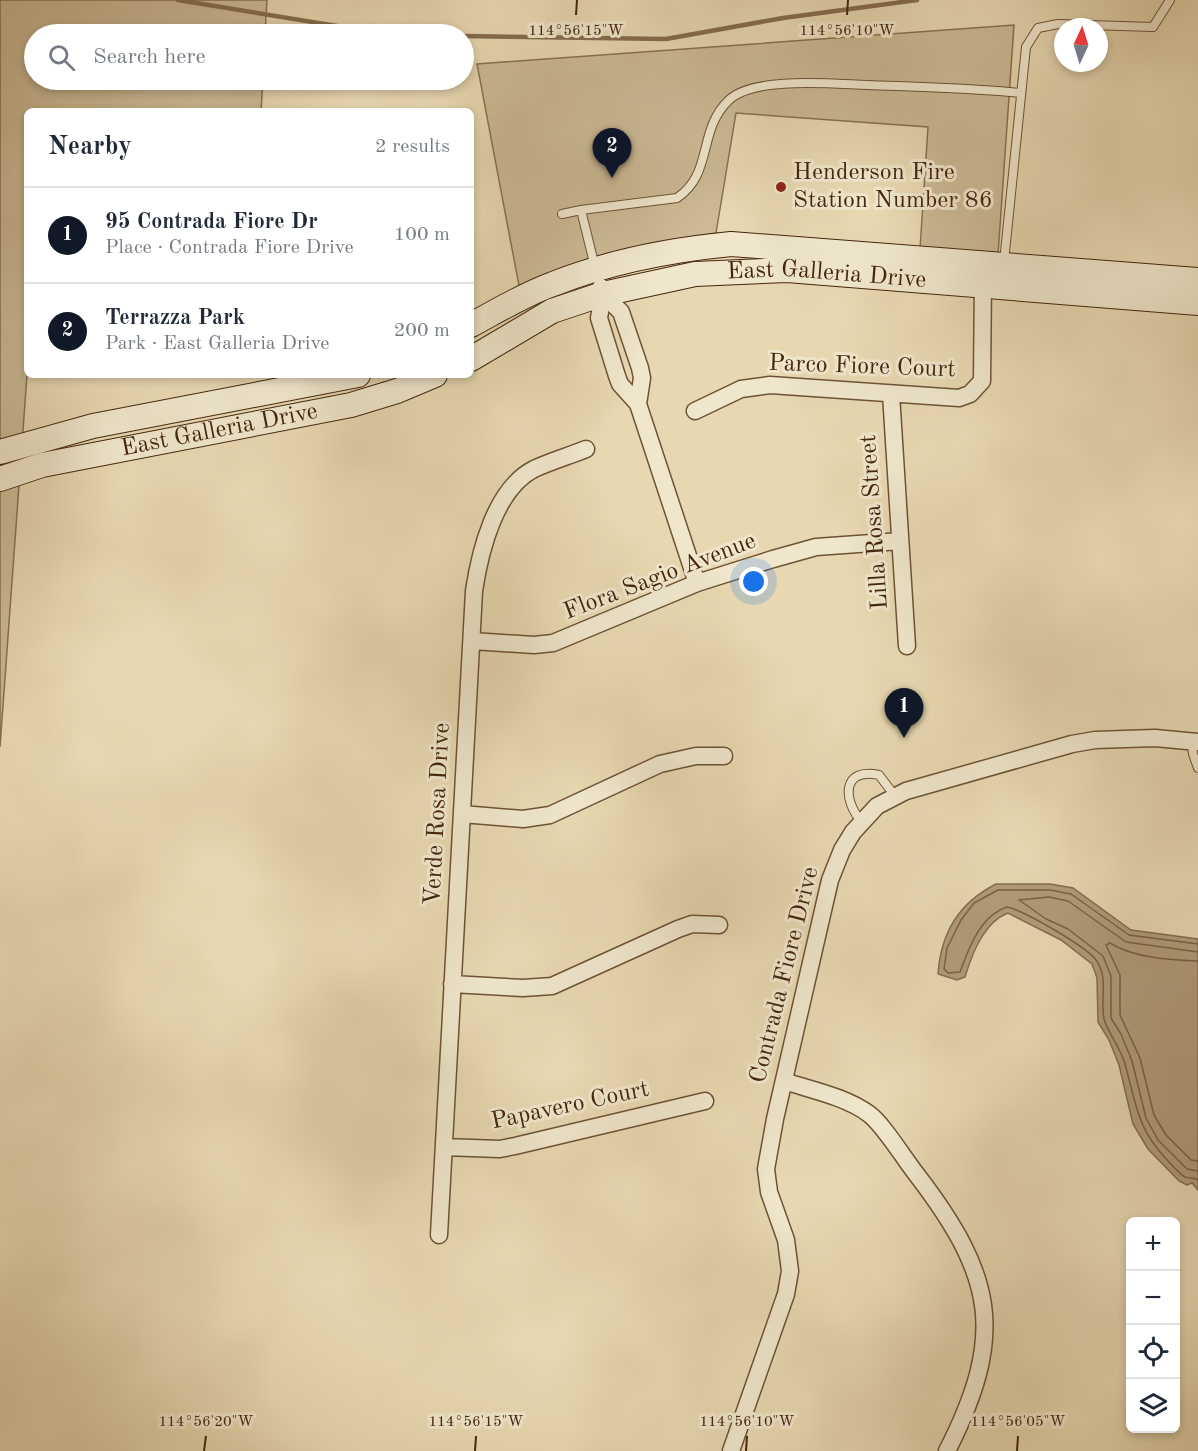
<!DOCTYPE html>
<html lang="en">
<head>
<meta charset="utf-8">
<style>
	body { margin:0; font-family:"Old Standard TT",serif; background:#f6f6f7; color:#1f2937 }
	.controls { position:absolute; right:18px; bottom:18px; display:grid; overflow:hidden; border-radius:9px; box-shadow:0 3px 9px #0003 }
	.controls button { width:54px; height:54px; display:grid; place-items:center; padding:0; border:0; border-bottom:2px solid #e0e1e3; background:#fff; color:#1f2937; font:30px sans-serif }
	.compass { position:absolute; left:1054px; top:18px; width:54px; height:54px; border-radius:50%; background:#fff; box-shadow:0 3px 9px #0003; rotate:4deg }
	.you { position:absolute; left:754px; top:582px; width:21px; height:21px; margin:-15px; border:4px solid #fff; border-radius:50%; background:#1a73e8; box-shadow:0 0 0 9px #1a73e833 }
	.badge { display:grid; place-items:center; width:39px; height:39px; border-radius:50%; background:#111827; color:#fff; font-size:20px; font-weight:700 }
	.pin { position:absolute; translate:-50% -50px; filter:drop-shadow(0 2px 3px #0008) }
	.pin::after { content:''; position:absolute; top:32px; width:21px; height:18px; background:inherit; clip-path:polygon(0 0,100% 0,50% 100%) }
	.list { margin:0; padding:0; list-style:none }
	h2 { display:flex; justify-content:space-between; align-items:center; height:78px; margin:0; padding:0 24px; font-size:26px }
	h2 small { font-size:20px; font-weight:400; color:#747a83 }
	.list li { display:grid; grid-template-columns:39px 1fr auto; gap:18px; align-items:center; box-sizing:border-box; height:96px; padding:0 24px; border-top:2px solid #e0e1e3 }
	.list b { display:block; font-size:22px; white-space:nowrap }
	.list p { margin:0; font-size:20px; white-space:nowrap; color:#747a83 }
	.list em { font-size:20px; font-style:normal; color:#747a83 }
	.icon { flex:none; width:33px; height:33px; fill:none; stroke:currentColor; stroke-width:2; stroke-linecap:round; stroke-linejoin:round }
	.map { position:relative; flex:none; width:1198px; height:1451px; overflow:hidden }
	.search { position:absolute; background:#fff; box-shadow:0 3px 9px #0003; left:24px; top:24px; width:450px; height:66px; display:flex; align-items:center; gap:15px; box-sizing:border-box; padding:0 21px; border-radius:33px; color:#747a83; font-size:22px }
	.panel { position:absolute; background:#fff; box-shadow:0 3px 9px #0003; left:24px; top:108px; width:450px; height:270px; border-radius:9px }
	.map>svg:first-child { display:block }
	.green { fill:#cbba95; stroke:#887050; stroke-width:1.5 }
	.water { fill:#b09b79; stroke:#856c4d; stroke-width:1.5 }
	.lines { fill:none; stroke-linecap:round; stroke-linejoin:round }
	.shore { stroke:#7a6042; stroke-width:1.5 }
	.stream { stroke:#856c4d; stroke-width:4.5 }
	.lane-casing { stroke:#6e5235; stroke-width:10 }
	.street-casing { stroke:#6e5235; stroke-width:19 }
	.secondary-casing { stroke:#45250c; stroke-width:26 }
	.lane { stroke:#efe6cc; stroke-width:8 }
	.street { stroke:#efe6cc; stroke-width:16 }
	.secondary { stroke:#efe6cc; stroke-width:24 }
	.ticks { fill:none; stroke:#45250c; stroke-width:2 }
	.poi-dot { fill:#8f2418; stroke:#efe6cc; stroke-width:2 }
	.labels { text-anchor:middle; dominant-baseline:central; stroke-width:6; stroke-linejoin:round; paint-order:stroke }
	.poi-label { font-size:24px; fill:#45250c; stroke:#efe6cc; text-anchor:start }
	.street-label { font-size:24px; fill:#45250c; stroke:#efe6cc }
	.ticks-label { font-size:15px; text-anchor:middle; fill:#45250c; stroke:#efe6cc; stroke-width:6; stroke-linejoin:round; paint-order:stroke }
</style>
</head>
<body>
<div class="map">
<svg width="1198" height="1451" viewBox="0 0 1198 1451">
	<rect width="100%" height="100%" fill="#e7d8b1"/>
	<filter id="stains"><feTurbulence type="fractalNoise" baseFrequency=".00333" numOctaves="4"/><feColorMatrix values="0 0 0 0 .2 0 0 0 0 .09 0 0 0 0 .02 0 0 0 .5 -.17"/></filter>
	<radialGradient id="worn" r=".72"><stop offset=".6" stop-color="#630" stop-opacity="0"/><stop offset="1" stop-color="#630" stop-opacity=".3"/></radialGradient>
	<path class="green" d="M0,0H267L265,34H34V80H263L261,111H27V375L0,747Z
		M1014,25L998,255L920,249L928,127L736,113L716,233L581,263L520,291L477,64Z"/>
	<path class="water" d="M996,884H1050L1073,888L1131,930L1198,939V1190L1192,1183L1187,1185L1179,1181L1148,1149L1133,1124L1119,1065L1109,1040L1098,1022L1097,978L1092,964L1061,940L1008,913C984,922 972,954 965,977L957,980L938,974C941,932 959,903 996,884Z"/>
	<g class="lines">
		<path class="shore" d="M1198,944L1129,935L1071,894L1050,890H998L974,903L961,920L947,948L944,969L948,973L960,972C969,948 980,916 1007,907C1023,910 1087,947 1096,960C1109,978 1100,999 1104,1019C1106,1029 1121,1049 1125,1064C1140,1119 1138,1133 1182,1175C1187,1180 1192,1176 1198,1180
			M1198,952L1126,942L1068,901L1049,897L1019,900L1046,919L1068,929L1103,956L1111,976V1018L1121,1034L1132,1061L1146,1118L1158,1140L1187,1169L1198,1171
			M1198,961C1170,960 1134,958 1110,943L1106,945L1120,975V1015L1140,1058L1154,1115L1166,1135L1191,1160L1198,1161"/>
		<path class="stream" d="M178,0L386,34
			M464,36L666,39L783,18L917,0"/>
		<defs>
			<path id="lane" d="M562,214L581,210
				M1004,262L1026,47L1038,28L1058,24L1153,27L1170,0
				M595,267L581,210L677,198C714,173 697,130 729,100C754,76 834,84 867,85C919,87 970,88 1021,93
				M1192,742L1193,754L1198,768
				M862,822C842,800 842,767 879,775L895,796"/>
			<path id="street" d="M601,287L603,294L599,318L617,376L620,384L638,404L697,583
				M603,294L621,312L640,368L642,378L638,404
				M891,394L907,646
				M695,411L741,389L770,385L959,398L970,394L982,381L983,277
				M472,641L534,645L553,643L697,583L773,559L816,547L900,541
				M462,814L523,819L550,815L660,764L696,756H724
				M452,984L523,988L552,986L678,929L692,924L719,925
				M784,1081C812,1090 846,1097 869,1114C883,1124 905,1160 917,1175C995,1277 1006,1335 947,1451
				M444,1147L500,1149L515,1146L705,1101
				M439,1235L474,591C480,551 495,489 534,469C551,461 569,456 586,449
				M731,1451L786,1294L790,1271L786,1240L769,1192L766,1169L775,1119L830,880L842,850L853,832L877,806L906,791L1072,744L1095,740L1155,738L1198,742"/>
			<g id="secondary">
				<path d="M471,325C497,311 525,294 553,284C611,261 669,250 731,244L1198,280"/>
				<path id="s1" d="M471,359L552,311L603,294L695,274L787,270L1198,303"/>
				<path d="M0,452L93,426L358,375"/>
				<path id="s2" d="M0,479L42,465L351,405L397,391L435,375"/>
			</g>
		</defs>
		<use href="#lane" class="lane-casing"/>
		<use href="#street" class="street-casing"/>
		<use href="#secondary" class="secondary-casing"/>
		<use href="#lane" class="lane"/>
		<use href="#street" class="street"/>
		<use href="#secondary" class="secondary"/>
	</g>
	<path class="ticks" d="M576,15L577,0M847,15L848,0M204,1451L206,1436M475,1451L476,1436M746,1451L747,1436M1017,1451L1018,1436"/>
	<circle class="poi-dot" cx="781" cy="187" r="6"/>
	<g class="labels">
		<g class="poi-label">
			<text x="793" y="173">Henderson Fire<tspan x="793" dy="28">Station Number 86</tspan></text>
		</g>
		<g class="street-label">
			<text stroke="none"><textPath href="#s1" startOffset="374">East Galleria Drive</textPath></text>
			<text transform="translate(862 367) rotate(2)">Parco Fiore Court</text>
			<text stroke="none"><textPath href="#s2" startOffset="225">East Galleria Drive</textPath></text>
			<text transform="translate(875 522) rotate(-94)">Lilla Rosa Street</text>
			<text transform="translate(660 577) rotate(-21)">Flora Sagio Avenue</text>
			<text transform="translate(438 814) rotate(-87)">Verde Rosa Drive</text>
			<text transform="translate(785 975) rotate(-76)">Contrada Fiore Drive</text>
			<text transform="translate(570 1106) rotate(-12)">Papavero Court</text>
		</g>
	</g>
	<g class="ticks-label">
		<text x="576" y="35">114°56'15"W</text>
		<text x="847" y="35">114°56'10"W</text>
		<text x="206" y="1426">114°56'20"W</text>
		<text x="476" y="1426">114°56'15"W</text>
		<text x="747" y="1426">114°56'10"W</text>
		<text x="1018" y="1426">114°56'05"W</text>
	</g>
	<rect width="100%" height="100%" filter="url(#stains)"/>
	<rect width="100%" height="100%" fill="url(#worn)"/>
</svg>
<div class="controls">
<button>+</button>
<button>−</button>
<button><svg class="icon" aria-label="locate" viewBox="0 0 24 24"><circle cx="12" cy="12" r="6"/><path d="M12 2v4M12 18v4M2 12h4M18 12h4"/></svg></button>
<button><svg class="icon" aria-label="layers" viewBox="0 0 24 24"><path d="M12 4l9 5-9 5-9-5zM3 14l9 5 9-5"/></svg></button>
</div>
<svg class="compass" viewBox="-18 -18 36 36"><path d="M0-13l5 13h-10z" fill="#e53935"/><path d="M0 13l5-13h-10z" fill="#747a83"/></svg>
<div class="you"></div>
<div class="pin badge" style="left:904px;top:738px">1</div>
<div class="pin badge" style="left:612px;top:178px">2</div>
<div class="search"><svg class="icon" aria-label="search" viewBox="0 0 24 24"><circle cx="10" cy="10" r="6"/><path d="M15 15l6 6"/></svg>Search here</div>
<section class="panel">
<h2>Nearby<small>2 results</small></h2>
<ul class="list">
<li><span class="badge">1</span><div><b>95 Contrada Fiore Dr</b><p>Place · Contrada Fiore Drive</p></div><em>100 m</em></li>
<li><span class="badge">2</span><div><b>Terrazza Park</b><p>Park · East Galleria Drive</p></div><em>200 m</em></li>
</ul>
</section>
</div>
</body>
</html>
